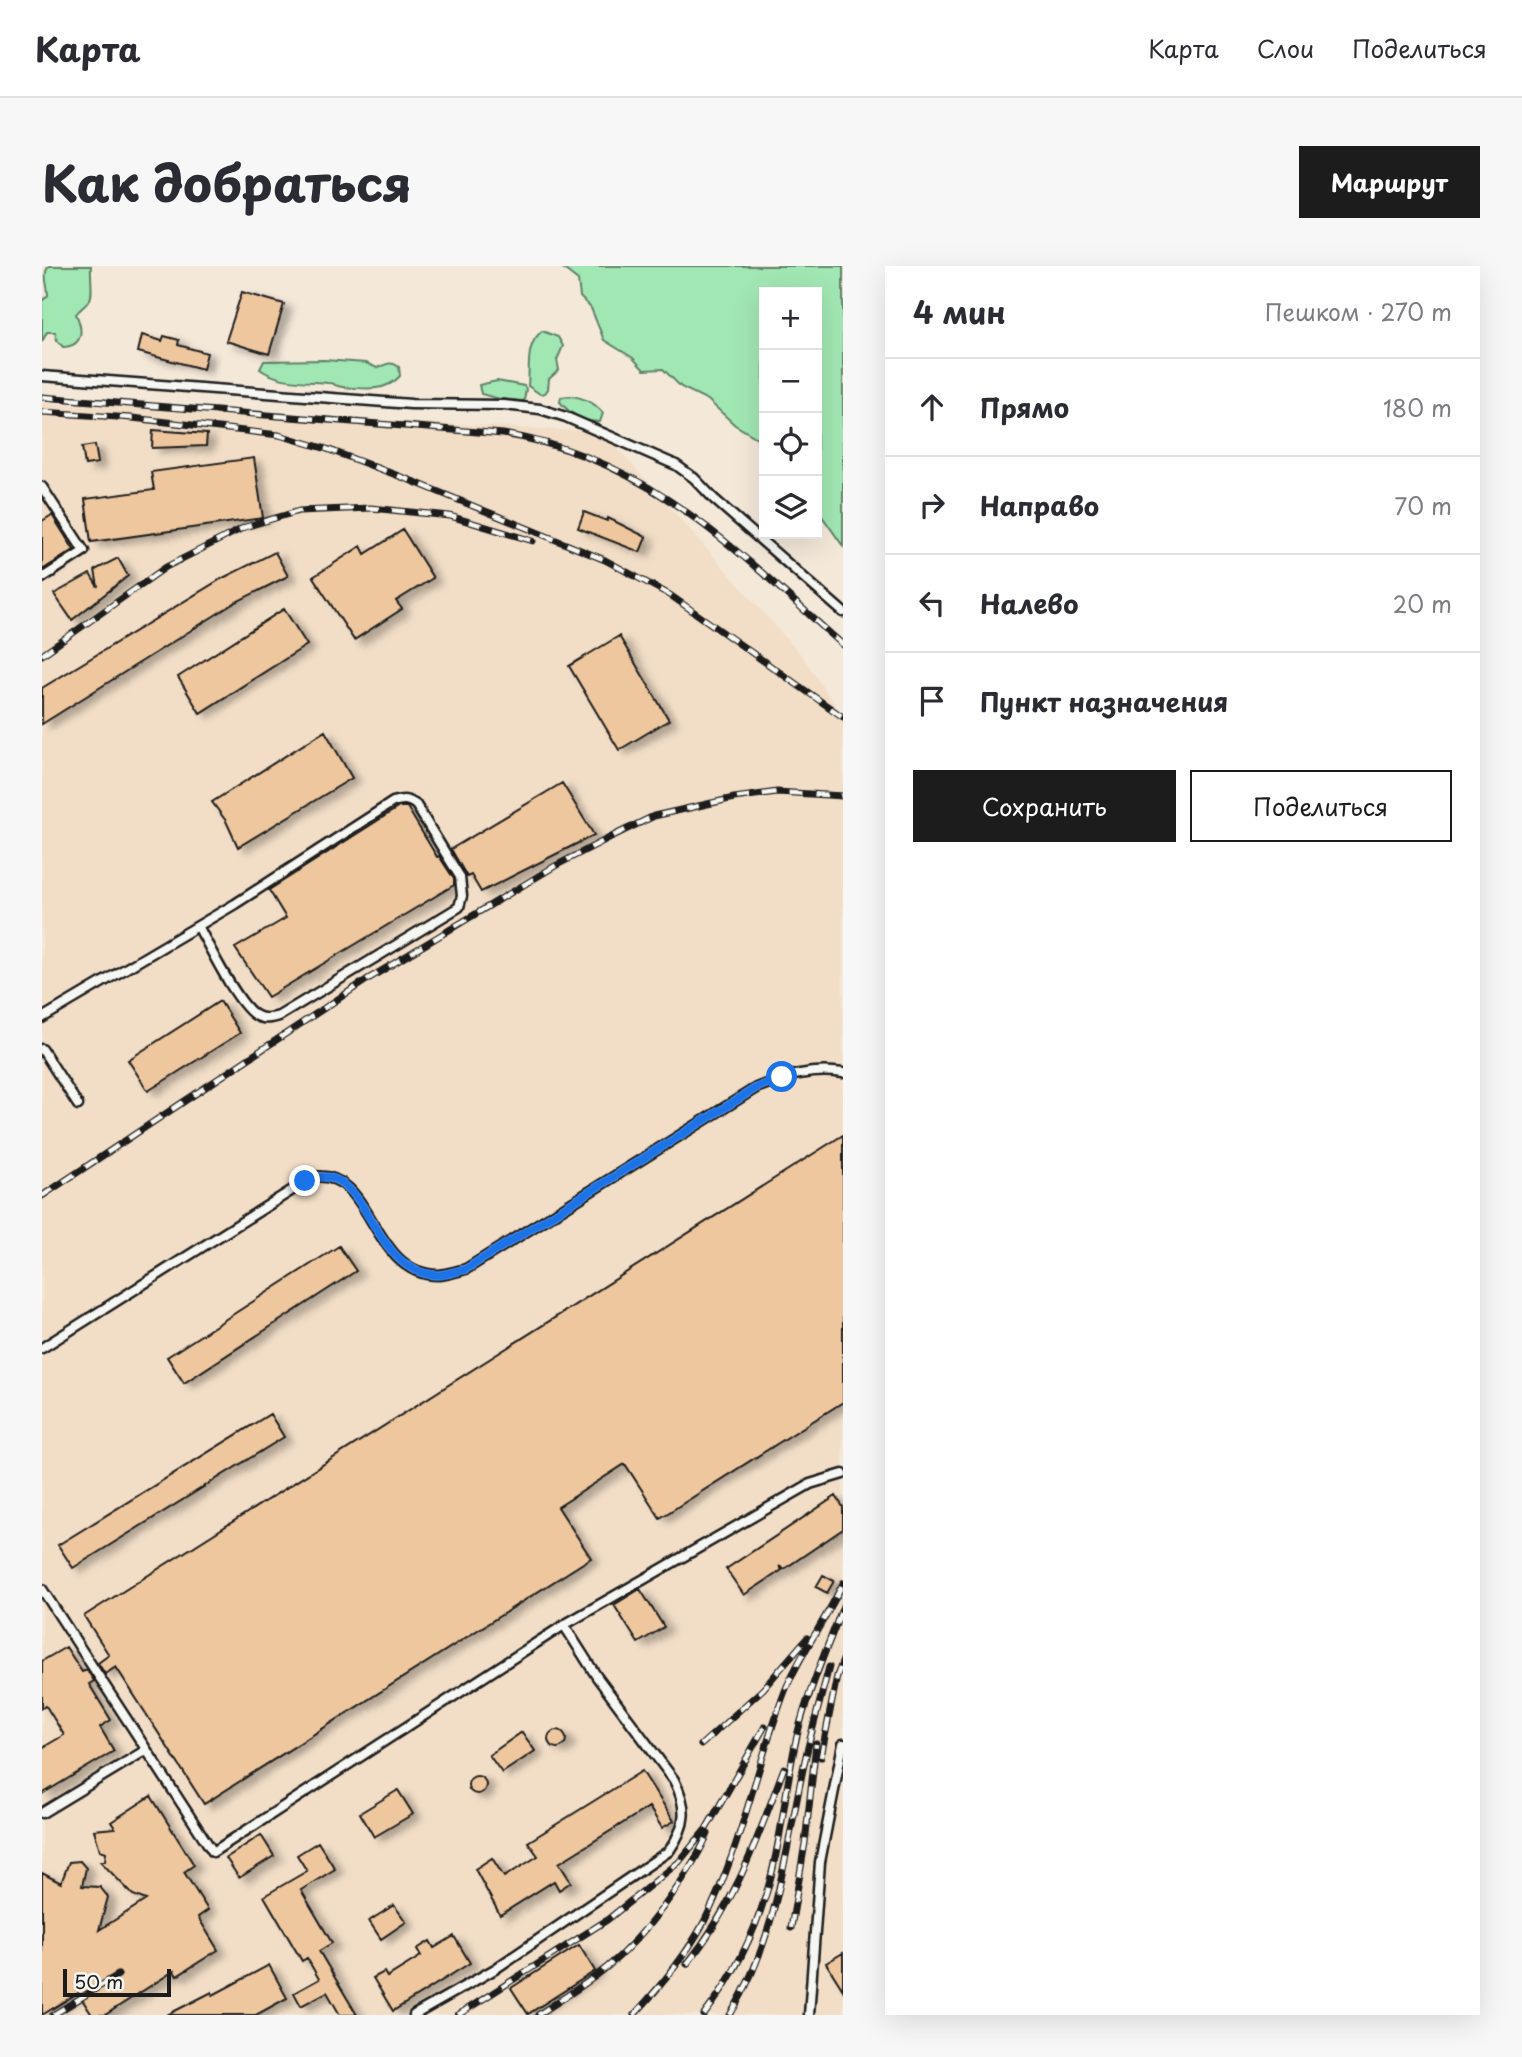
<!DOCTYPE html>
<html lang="ru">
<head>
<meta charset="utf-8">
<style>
	body { margin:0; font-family:"Playpen Sans",sans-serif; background:#f7f7f7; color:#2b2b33 }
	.controls { position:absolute; right:21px; top:21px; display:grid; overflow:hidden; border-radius:0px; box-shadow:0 7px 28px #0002 }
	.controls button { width:63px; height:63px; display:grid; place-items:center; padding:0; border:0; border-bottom:2px solid #e1e1e2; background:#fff; color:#2b2b33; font:35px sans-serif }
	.scale { position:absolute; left:21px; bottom:18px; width:108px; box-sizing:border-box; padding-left:7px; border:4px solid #1c1c1c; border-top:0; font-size:19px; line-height:24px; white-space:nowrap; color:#1c1c1c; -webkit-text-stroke:5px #f6f6f2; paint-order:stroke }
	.stop { position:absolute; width:21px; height:21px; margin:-16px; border:5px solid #1a73e8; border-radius:50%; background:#fff }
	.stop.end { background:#1a73e8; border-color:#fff; box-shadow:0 2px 7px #0008 }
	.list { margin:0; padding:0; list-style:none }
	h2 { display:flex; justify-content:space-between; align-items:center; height:91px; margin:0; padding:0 28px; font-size:30px }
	h2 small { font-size:23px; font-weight:400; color:#7c7c81 }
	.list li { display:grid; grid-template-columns:46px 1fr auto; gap:21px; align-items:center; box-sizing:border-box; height:98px; padding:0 28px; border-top:2px solid #e1e1e2 }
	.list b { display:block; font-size:26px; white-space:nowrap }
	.list em { font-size:23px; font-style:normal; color:#7c7c81 }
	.actions { display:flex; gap:14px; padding:21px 28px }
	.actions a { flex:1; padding:16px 0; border:2px solid #1c1c1c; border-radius:0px; text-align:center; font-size:24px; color:#1c1c1c }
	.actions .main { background:#1c1c1c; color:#fff }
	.icon { flex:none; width:38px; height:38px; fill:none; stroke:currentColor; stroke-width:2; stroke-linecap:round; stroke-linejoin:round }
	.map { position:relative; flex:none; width:801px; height:1749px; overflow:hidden; border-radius:0px }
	header { display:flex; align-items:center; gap:42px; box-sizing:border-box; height:98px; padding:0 35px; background:#fff; border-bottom:2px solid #e1e1e2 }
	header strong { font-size:33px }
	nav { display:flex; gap:38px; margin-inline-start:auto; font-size:24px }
	.intro { display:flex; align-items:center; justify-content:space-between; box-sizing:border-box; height:168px; padding:0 42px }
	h1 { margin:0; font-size:49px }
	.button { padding:18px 32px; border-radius:0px; background:#1c1c1c; color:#fff; font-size:24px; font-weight:700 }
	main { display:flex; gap:42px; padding:0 42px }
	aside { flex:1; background:#fff; border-radius:0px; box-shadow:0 7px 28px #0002 }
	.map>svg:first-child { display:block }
	.built { fill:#f2dec7 }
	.green { fill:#a1e7b3; stroke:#5e8268; stroke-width:2 }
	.building { fill:#efc79e; stroke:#1c1c1c; stroke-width:2; filter:url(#shadow) }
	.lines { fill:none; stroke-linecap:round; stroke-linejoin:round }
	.lane-casing { stroke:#1c1c1c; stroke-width:13 }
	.lane { stroke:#f6f6f2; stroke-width:8 }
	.rail-casing { stroke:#1c1c1c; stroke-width:7 }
	.rail { stroke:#f6f6f2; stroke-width:4.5; stroke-dasharray:13; stroke-linecap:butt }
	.route { stroke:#1a73e8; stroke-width:9 }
</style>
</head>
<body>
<header>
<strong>Карта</strong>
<nav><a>Карта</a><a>Слои</a><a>Поделиться</a></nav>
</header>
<div class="intro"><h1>Как добраться</h1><a class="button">Маршрут</a></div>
<main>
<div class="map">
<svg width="801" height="1749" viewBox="0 0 801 1749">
	<defs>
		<filter id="shadow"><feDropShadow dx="8" dy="4.5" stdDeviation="3.5" flood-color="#0004"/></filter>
	</defs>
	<rect width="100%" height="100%" fill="#f4e8d9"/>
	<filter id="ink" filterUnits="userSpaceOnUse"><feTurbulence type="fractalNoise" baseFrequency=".0143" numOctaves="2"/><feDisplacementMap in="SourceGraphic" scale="14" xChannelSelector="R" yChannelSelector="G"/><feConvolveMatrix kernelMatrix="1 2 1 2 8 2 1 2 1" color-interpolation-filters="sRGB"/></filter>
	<g filter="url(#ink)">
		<path class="built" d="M0,137L561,166L761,391L801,452V1749H0Z"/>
		<path class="green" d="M7,0H49C48,10 52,30 47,35C43,40 38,43 34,48C41,63 42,80 21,81L15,74L13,66H5L0,76V35L6,29C6,19 0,8 7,0Z
			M518,0H801V280L775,243V26H722V176L693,159L666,134L639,121L621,103L602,104L591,92L562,74L549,42L538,31L536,14Z
			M500,65L516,71L521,80L515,94L517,104L507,113L506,123L503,127L498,128L486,120C488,100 483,79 500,65Z
			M282,94L324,97L335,102C343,99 349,94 357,101L358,110C351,118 344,121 334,122C328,123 302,122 296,120C289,118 293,117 286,117C263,115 237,117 218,103L222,95Z
			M455,115L482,120L484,123L482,135L458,133L439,128L437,119Z
			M527,130C541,131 552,136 561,147L558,156C541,156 528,148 518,136L519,131Z"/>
		<path class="building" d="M200,26L242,38L227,88L184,75Z
			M100,69L120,75L122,70L137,74L136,79L165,87L161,103L96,86Z
			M111,164L165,168L164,180L110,182Z
			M53,179L56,197L43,199L40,181Z
			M212,192L221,252L49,276L43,233L112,224L109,206Z
			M542,246L565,255L566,252L604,271L598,286L536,262Z
			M10,249L32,284L0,304V255Z
			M361,264L391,312L354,335L360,343L312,374L271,311L319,280L323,288Z
			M233,286L246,310L194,336L0,458V422L179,313Z
			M76,292L86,310L30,354L12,328L48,308L56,321L53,304Z
			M242,343L265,379L158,447L136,411Z
			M577,370L627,454L577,484L527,400Z
			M283,465L310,512L196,581L184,555L170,536Z
			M520,517L552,569L439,626L429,609L425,611L409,583Z
			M357,541H365L395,591L397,590L412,613V619L226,731L193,682L244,652L227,624Z
			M178,735L198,767L106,825L86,794Z
			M801,869V1136L618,1252L583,1198L516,1241L549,1292L162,1538L74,1401L63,1408L56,1397L67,1389L42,1350Z
			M297,980L314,1005L142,1117L125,1091Z
			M228,1148L242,1171L31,1302L16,1279Z
			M794,1230L801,1241V1263L742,1303L737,1300L740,1304L702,1329L684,1303Z
			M781,1309L792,1315L785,1327L774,1321Z
			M598,1323L622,1361L596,1377L572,1339Z
			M24,1381L40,1406L45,1404L52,1415L47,1418L69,1454L58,1461L72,1485L0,1528V1482L22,1469L4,1440L0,1442V1395Z
			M506 1473a9 9 0 1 1 18 0a9 9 0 1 1-18 0Z
			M480,1466L493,1485L460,1507L447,1489Z
			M600,1505L632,1555L620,1562L607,1541L517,1597L529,1616L517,1624L512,1615L458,1649L433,1603L450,1592L462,1611L496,1590L486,1576Z
			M426 1519a9 9 0 1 1 18 0a9 9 0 1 1-18 0Z
			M356,1524L371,1548L332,1571L318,1547Z
			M109,1530L152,1599L142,1606L166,1644L156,1651L176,1684L135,1710L132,1705L63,1749H50L36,1727L0,1749V1607L19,1617L27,1596L38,1595L44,1602L40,1620L58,1621L66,1631L57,1664L104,1634L91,1629L58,1595H63L64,1586L58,1584L52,1564L73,1562L69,1556Z
			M219,1569L232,1590L197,1612L184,1592Z
			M276,1576L293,1603L259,1624L290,1677L277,1685L315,1749H298L285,1726L259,1740L252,1727L277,1713L265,1692L260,1695L222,1630L265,1605L255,1589Z
			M352,1639L364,1656L339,1673L327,1655Z
			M412,1670L428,1697L351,1745L331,1712L342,1706L345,1711L379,1690L375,1683L388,1675L392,1682Z
			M537,1679L553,1705L486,1748L469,1722Z
			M801,1687V1724L784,1697Z
			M227,1699L245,1732L214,1749H125L170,1726L171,1729Z"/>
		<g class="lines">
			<defs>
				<path id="lane" d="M0,110L369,138L462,139L498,143L524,151L634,199L652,212L672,233L801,346
					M0,221L42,285L0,312
					M0,752L193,638L351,536C361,533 366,533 374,539L418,611L420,630L417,641L237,750C230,752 222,754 215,750C197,742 167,680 156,660
					M0,783L36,839
					M0,1082L271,911C332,902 328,1010 397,1009C406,1008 416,1005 424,1003L714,822C744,810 769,802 801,807
					M0,1323L171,1586L522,1359L768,1218L801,1208
					M0,1547L104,1484
					M372,1749L453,1703L627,1585C645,1559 646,1542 632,1514L555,1411L522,1359
					M767,1749L778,1596L801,1478"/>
			</defs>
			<use href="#lane" class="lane-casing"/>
			<use href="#lane" class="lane"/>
			<defs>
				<path id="rail" d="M0,131L461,168C605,190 697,287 801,379
					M0,146L90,152L237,169L285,183L370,215L563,294L628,329L801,451
					M0,389L124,301L203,261L257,245L329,242L408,250L491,275
					M0,930L326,713L513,600L573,569L612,550L692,532L735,526L801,530
					M659,1479L721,1423L765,1372
					M779,1491L795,1410L801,1394
					M749,1662L763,1577L774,1478
					M645,1698C693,1639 715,1573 742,1502
					M11,1749L76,1709
					M416,1749L565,1654L637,1596L664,1563L723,1460
					M496,1749C518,1734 543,1719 564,1702C603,1670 645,1614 666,1568
					M592,1749C618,1721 644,1690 662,1656C699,1583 714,1501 743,1425C758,1388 784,1354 801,1317
					M662,1749C690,1713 712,1669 725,1625C741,1572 743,1515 757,1462C768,1420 786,1380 801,1340
					M688,1749C736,1672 744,1580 763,1494C770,1463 779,1432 787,1401"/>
			</defs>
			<use href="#rail" class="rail-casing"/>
			<use href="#rail" class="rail"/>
		</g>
	</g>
	<g class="lines" filter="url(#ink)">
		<path class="route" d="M263,915C329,887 325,1011 398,1009C406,1008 416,1005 424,1003L714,822L740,811"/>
	</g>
</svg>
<div class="controls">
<button>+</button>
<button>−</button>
<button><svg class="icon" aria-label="locate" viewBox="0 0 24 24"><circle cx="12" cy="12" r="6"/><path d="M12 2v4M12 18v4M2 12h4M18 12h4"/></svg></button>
<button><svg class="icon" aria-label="layers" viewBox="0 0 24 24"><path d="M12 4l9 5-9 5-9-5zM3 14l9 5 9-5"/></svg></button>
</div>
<div class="scale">50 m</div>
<div class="stop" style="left:740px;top:811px"></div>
<div class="stop end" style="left:263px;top:915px"></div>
</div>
<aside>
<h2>4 мин<small>Пешком · 270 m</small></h2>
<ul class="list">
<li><svg class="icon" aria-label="ahead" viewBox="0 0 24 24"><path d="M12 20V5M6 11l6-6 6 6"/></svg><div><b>Прямо</b></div><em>180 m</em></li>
<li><svg class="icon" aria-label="right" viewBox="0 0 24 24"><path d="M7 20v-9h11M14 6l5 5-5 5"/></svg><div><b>Направо</b></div><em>70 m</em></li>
<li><svg class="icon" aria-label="left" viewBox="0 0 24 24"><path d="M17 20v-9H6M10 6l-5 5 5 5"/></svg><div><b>Налево</b></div><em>20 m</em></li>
<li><svg class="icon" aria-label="arrive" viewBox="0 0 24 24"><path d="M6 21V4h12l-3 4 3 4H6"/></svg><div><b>Пункт назначения</b></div></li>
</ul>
<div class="actions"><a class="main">Сохранить</a><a>Поделиться</a></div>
</aside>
</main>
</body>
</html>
